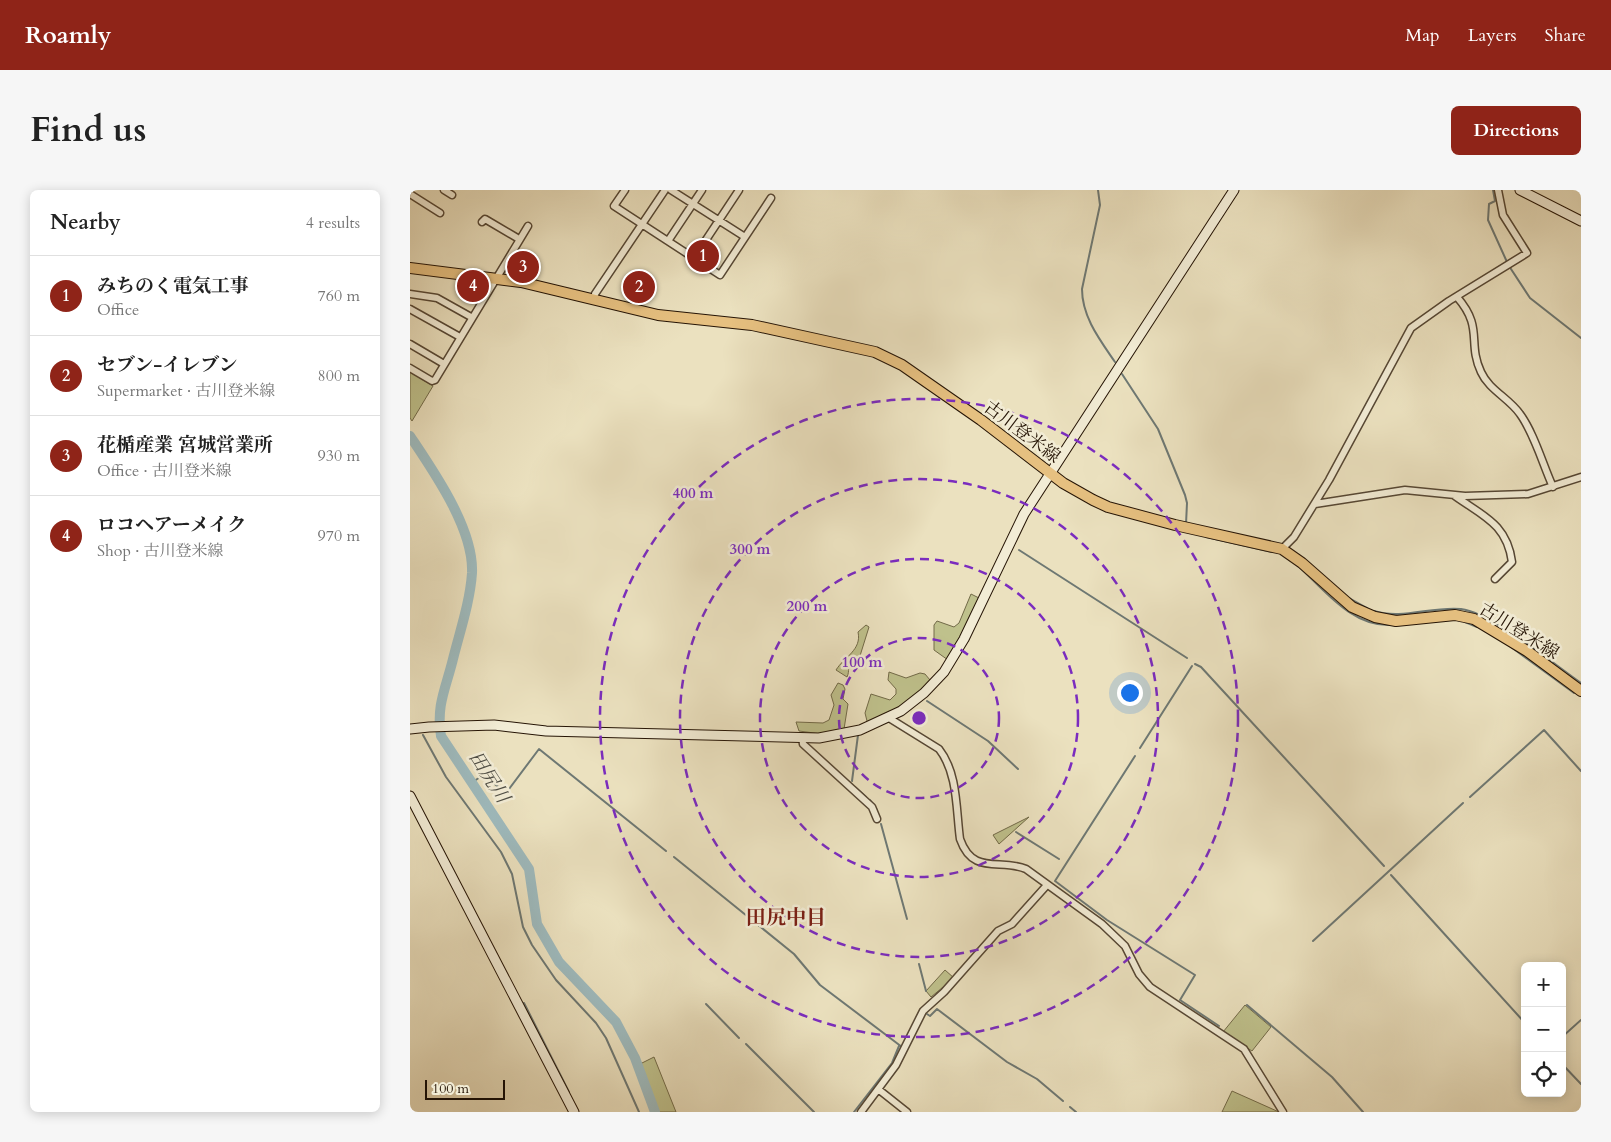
<!DOCTYPE html>
<html lang="en">
<head>
<meta charset="utf-8">
<style>
	body { margin:0; font-family:Cardo,"Noto Serif JP",serif; background:#f6f6f6; color:#222 }
	.controls { position:absolute; right:15px; bottom:15px; display:grid; overflow:hidden; border-radius:8px; box-shadow:0 2px 12px #0003 }
	.controls button { width:45px; height:45px; display:grid; place-items:center; padding:0; border:0; border-bottom:1px solid #e0e0e0; background:#fff; color:#222; font:25px sans-serif }
	.scale { position:absolute; left:15px; bottom:12px; width:80px; box-sizing:border-box; padding-left:5px; border:2px solid #251405; border-top:0; font-size:14px; line-height:18px; white-space:nowrap; color:#251405; -webkit-text-stroke:4px #f2ecd5; paint-order:stroke }
	.you { position:absolute; left:719px; top:502px; width:18px; height:18px; margin:-12px; border:4px solid #fff; border-radius:50%; background:#1a73e8; box-shadow:0 0 0 8px #1a73e833 }
	.badge { display:grid; place-items:center; width:32px; height:32px; border-radius:50%; background:#8f2418; color:#fff; font-size:16px; font-weight:700 }
	.pin { position:absolute; translate:-50% -50%; border:2px solid #fff; box-shadow:0 1px 5px #0006 }
	.list { margin:0; padding:0; list-style:none }
	h2 { display:flex; justify-content:space-between; align-items:center; height:65px; margin:0; padding:0 20px; font-size:21px }
	h2 small { font-size:16px; font-weight:400; color:#767676 }
	.list li { display:grid; grid-template-columns:32px 1fr auto; gap:15px; align-items:center; box-sizing:border-box; height:80px; padding:0 20px; border-top:1px solid #e0e0e0 }
	.list b { display:block; font-size:19px; white-space:nowrap }
	.list p { margin:0; font-size:16px; white-space:nowrap; color:#767676 }
	.list em { font-size:16px; font-style:normal; color:#767676 }
	.icon { flex:none; width:28px; height:28px; fill:none; stroke:currentColor; stroke-width:2; stroke-linecap:round; stroke-linejoin:round }
	.map { position:relative; flex:none; width:1171px; height:922px; overflow:hidden; border-radius:8px }
	header { display:flex; align-items:center; gap:30px; box-sizing:border-box; height:70px; padding:0 25px; background:#8f2418; color:#fff }
	header strong { font-size:24px }
	nav { display:flex; gap:28px; margin-inline-start:auto; font-size:18px }
	.intro { display:flex; align-items:center; justify-content:space-between; box-sizing:border-box; height:120px; padding:0 30px }
	h1 { margin:0; font-size:35px }
	.button { padding:12px 22px; border-radius:8px; background:#8f2418; color:#fff; font-size:18px; font-weight:700 }
	main { display:flex; gap:30px; padding:0 30px }
	aside { flex:1; background:#fff; border-radius:8px; box-shadow:0 2px 12px #0003 }
	.map>svg:first-child { display:block }
	.green { fill:#bfc18c; stroke:#726a48 }
	.lines { fill:none; stroke-linecap:round; stroke-linejoin:round }
	.stream { stroke:#6e7873; stroke-width:2 }
	.river { stroke:#9ebabd; stroke-width:10 }
	.street-casing { stroke:#564734; stroke-width:9 }
	.secondary-casing { stroke:#251405; stroke-width:11 }
	.primary-casing { stroke:#251405; stroke-width:12 }
	.street { stroke:#f2ecd5; stroke-width:6 }
	.secondary { stroke:#f2ecd5; stroke-width:9 }
	.primary { stroke:#e6c080; stroke-width:10 }
	.ring { fill:none; stroke:#7b2cbf; stroke-width:2.5; stroke-dasharray:9 6 }
	.labels { text-anchor:middle; dominant-baseline:central; stroke-width:5; stroke-linejoin:round; paint-order:stroke }
	.street-label { font-size:18px; fill:#251405; stroke:#f2ecd5 }
	.water-label { font-size:19px; font-style:italic; fill:#4f4e45; stroke:#f2ecd5 }
	.quarter-label { font-size:20px; font-weight:bold; fill:#7a1f14; stroke:#f2ecd5 }
	.centre { fill:#7b2cbf; stroke:#f2ecd5; stroke-width:2.5 }
	.ring-label { font-size:15px; text-anchor:middle; font-weight:bold; fill:#7b2cbf; stroke:#f2ecd5; stroke-width:5; stroke-linejoin:round; paint-order:stroke }
</style>
</head>
<body>
<header>
<strong>Roamly</strong>
<nav><a>Map</a><a>Layers</a><a>Share</a></nav>
</header>
<div class="intro"><h1>Find us</h1><a class="button">Directions</a></div>
<main>
<aside>
<h2>Nearby<small>4 results</small></h2>
<ul class="list">
<li><span class="badge">1</span><div><b>みちのく電気工事</b><p>Office</p></div><em>760 m</em></li>
<li><span class="badge">2</span><div><b>セブン-イレブン</b><p>Supermarket · 古川登米線</p></div><em>800 m</em></li>
<li><span class="badge">3</span><div><b>花楯産業 宮城営業所</b><p>Office · 古川登米線</p></div><em>930 m</em></li>
<li><span class="badge">4</span><div><b>ロコヘアーメイク</b><p>Shop · 古川登米線</p></div><em>970 m</em></li>
</ul>
</aside>
<div class="map">
<svg width="1171" height="922" viewBox="0 0 1171 922">
	<rect width="100%" height="100%" fill="#ebe1bf"/>
	<filter id="stains"><feTurbulence type="fractalNoise" baseFrequency=".004" numOctaves="4"/><feColorMatrix values="0 0 0 0 .2 0 0 0 0 .09 0 0 0 0 .02 0 0 0 .5 -.17"/></filter>
	<radialGradient id="worn" r=".72"><stop offset=".6" stop-color="#630" stop-opacity="0"/><stop offset="1" stop-color="#630" stop-opacity=".3"/></radialGradient>
	<path class="green" d="M0,182L23,196L2,231L0,228Z
		M561,404L569,408L567,415L538,470L524,460V435L527,431L544,437L549,433Z
		M456,435L459,437L449,469L441,471C437,476 440,481 437,487L426,480C434,467 452,460 448,442Z
		M479,482L496,488L510,483L515,484L520,490L503,508L458,535L455,523L461,504L480,510L486,504V499L478,490Z
		M428,493L433,495L435,499L433,509L438,514L434,539L412,544L389,541L386,532L413,533L419,530L424,515L421,505Z
		M619,627L589,654L583,645Z
		M535,780L544,788L521,807L516,801Z
		M835,815L861,837L842,861L813,842Z
		M244,867L266,922H249L230,874Z
		M822,901L869,922H812Z"/>
	<g class="lines">
		<path class="stream" d="M688,0L690,15L672,99C672,127 690,150 705,172
			M1083,0L1085,11L1079,14L1078,30L1097,72
			M1099,76L1120,108L1171,148
			M712,184L748,239L775,305L777,313L776,334
			M796,347L862,362
			M609,360L777,468
			M887,375C914,399 941,437 981,435
			M939,408L957,418
			M964,421C992,430 1022,416 1051,419C1080,422 1145,475 1171,493
			M1055,432L1067,437
			M1097,454L1164,503
			M785,474L791,477L974,676
			M517,511L578,551L608,579
			M13,545L36,587L91,662L102,684L113,737L122,755L146,790L186,833L196,848L229,922
			M730,558L782,476
			M725,566L645,691L697,730L785,785L770,810L809,836
			M442,591L448,545
			M60,594L73,585L91,599
			M445,597L456,607
			M96,603L129,559L256,661
			M1060,607L1134,540L1171,581
			M460,610L467,620
			M471,634L497,729
			M606,642L649,669
			M264,667L384,764L410,795L492,857
			M981,685L1115,833
			M903,751L1053,613
			M509,774L516,801
			M114,813L159,902
			M296,814L329,848
			M837,815L922,887L953,922
			M517,824L520,826L527,819L597,872L627,889L653,911
			M1152,847L1171,830
			M336,854L404,922
			M1152,874L1171,894
			M660,917L666,922
			M444,922L482,873L489,856"/>
		<path class="river" d="M0,246C24,282 64,339 62,383C60,412 50,441 43,469C36,498 26,515 31,546L119,679L127,734L149,772L206,832L225,868L245,922"/>
		<defs>
			<path id="street" d="M34,0L42,5
				M215,0L204,16L310,85L361,8
				M261,0L335,47
				M0,4L30,23
				M72,32L75,29L109,49
				M258,51L292,0
				M284,68L329,0
				M0,104L27,108L61,127
				M1047,107C1074,138 1057,152 1071,182C1079,200 1099,208 1110,224C1124,243 1133,275 1143,297
				M184,110L185,104L255,0
				M0,119L50,147
				M0,154L34,174
				M0,178L22,191L25,190L118,36
				M1045,306C1073,326 1097,334 1102,372L1085,389
				M905,314L995,300L1055,306L1118,304L1171,287
				M872,359L884,347L919,290L1001,138L1039,111L1117,63L1093,25L1088,0
				M479,528L529,559C548,583 546,620 550,649C563,686 590,668 616,679L692,734L715,756L729,784L740,797L834,859L873,922
				M392,547L393,554L462,617L467,629
				M468,899L497,922
				M451,922L486,875L513,821L534,802L588,741L602,734L637,695"/>
			<path id="secondary" d="M1110,0L1171,31
				M0,539L19,537L84,535L136,541L409,548L450,540L491,521L514,503L534,482L554,449L614,324L824,0
				M0,606L164,922"/>
			<path id="primary" d="M0,78L111,92L248,125L342,135L465,162L492,175L571,230L653,293L683,310L698,317L765,335L872,359L892,373L942,417L965,427L986,431L1045,425L1064,429L1117,461L1171,501"/>
		</defs>
		<use href="#street" class="street-casing"/>
		<use href="#secondary" class="secondary-casing"/>
		<use href="#primary" class="primary-casing"/>
		<use href="#street" class="street"/>
		<use href="#secondary" class="secondary"/>
		<use href="#primary" class="primary"/>
	</g>
	<g class="ring">
		<circle cx="509" cy="528" r="80"/>
		<circle cx="509" cy="528" r="159"/>
		<circle cx="509" cy="528" r="239"/>
		<circle cx="509" cy="528" r="319"/>
	</g>
	<g class="labels">
		<g class="street-label">
			<text transform="translate(612 242) rotate(37)">古川登米線</text>
			<text transform="translate(1109 441) rotate(32)">古川登米線</text>
		</g>
		<g class="water-label">
			<text transform="translate(79 587) rotate(57)">田尻川</text>
		</g>
		<g class="quarter-label">
			<text x="376" y="727">田尻中目</text>
		</g>
	</g>
	<circle cx="509" cy="528" r="8" class="centre"/>
	<g class="ring-label">
		<text x="283" y="308">400 m</text>
		<text x="340" y="364">300 m</text>
		<text x="397" y="421">200 m</text>
		<text x="452" y="477">100 m</text>
	</g>
	<rect width="100%" height="100%" filter="url(#stains)"/>
	<rect width="100%" height="100%" fill="url(#worn)"/>
</svg>
<div class="controls">
<button>+</button>
<button>−</button>
<button><svg class="icon" aria-label="locate" viewBox="0 0 24 24"><circle cx="12" cy="12" r="6"/><path d="M12 2v4M12 18v4M2 12h4M18 12h4"/></svg></button>
</div>
<div class="scale">100 m</div>
<div class="you"></div>
<div class="pin badge" style="left:293px;top:66px">1</div>
<div class="pin badge" style="left:229px;top:97px">2</div>
<div class="pin badge" style="left:113px;top:77px">3</div>
<div class="pin badge" style="left:63px;top:96px">4</div>
</div>
</main>
</body>
</html>
